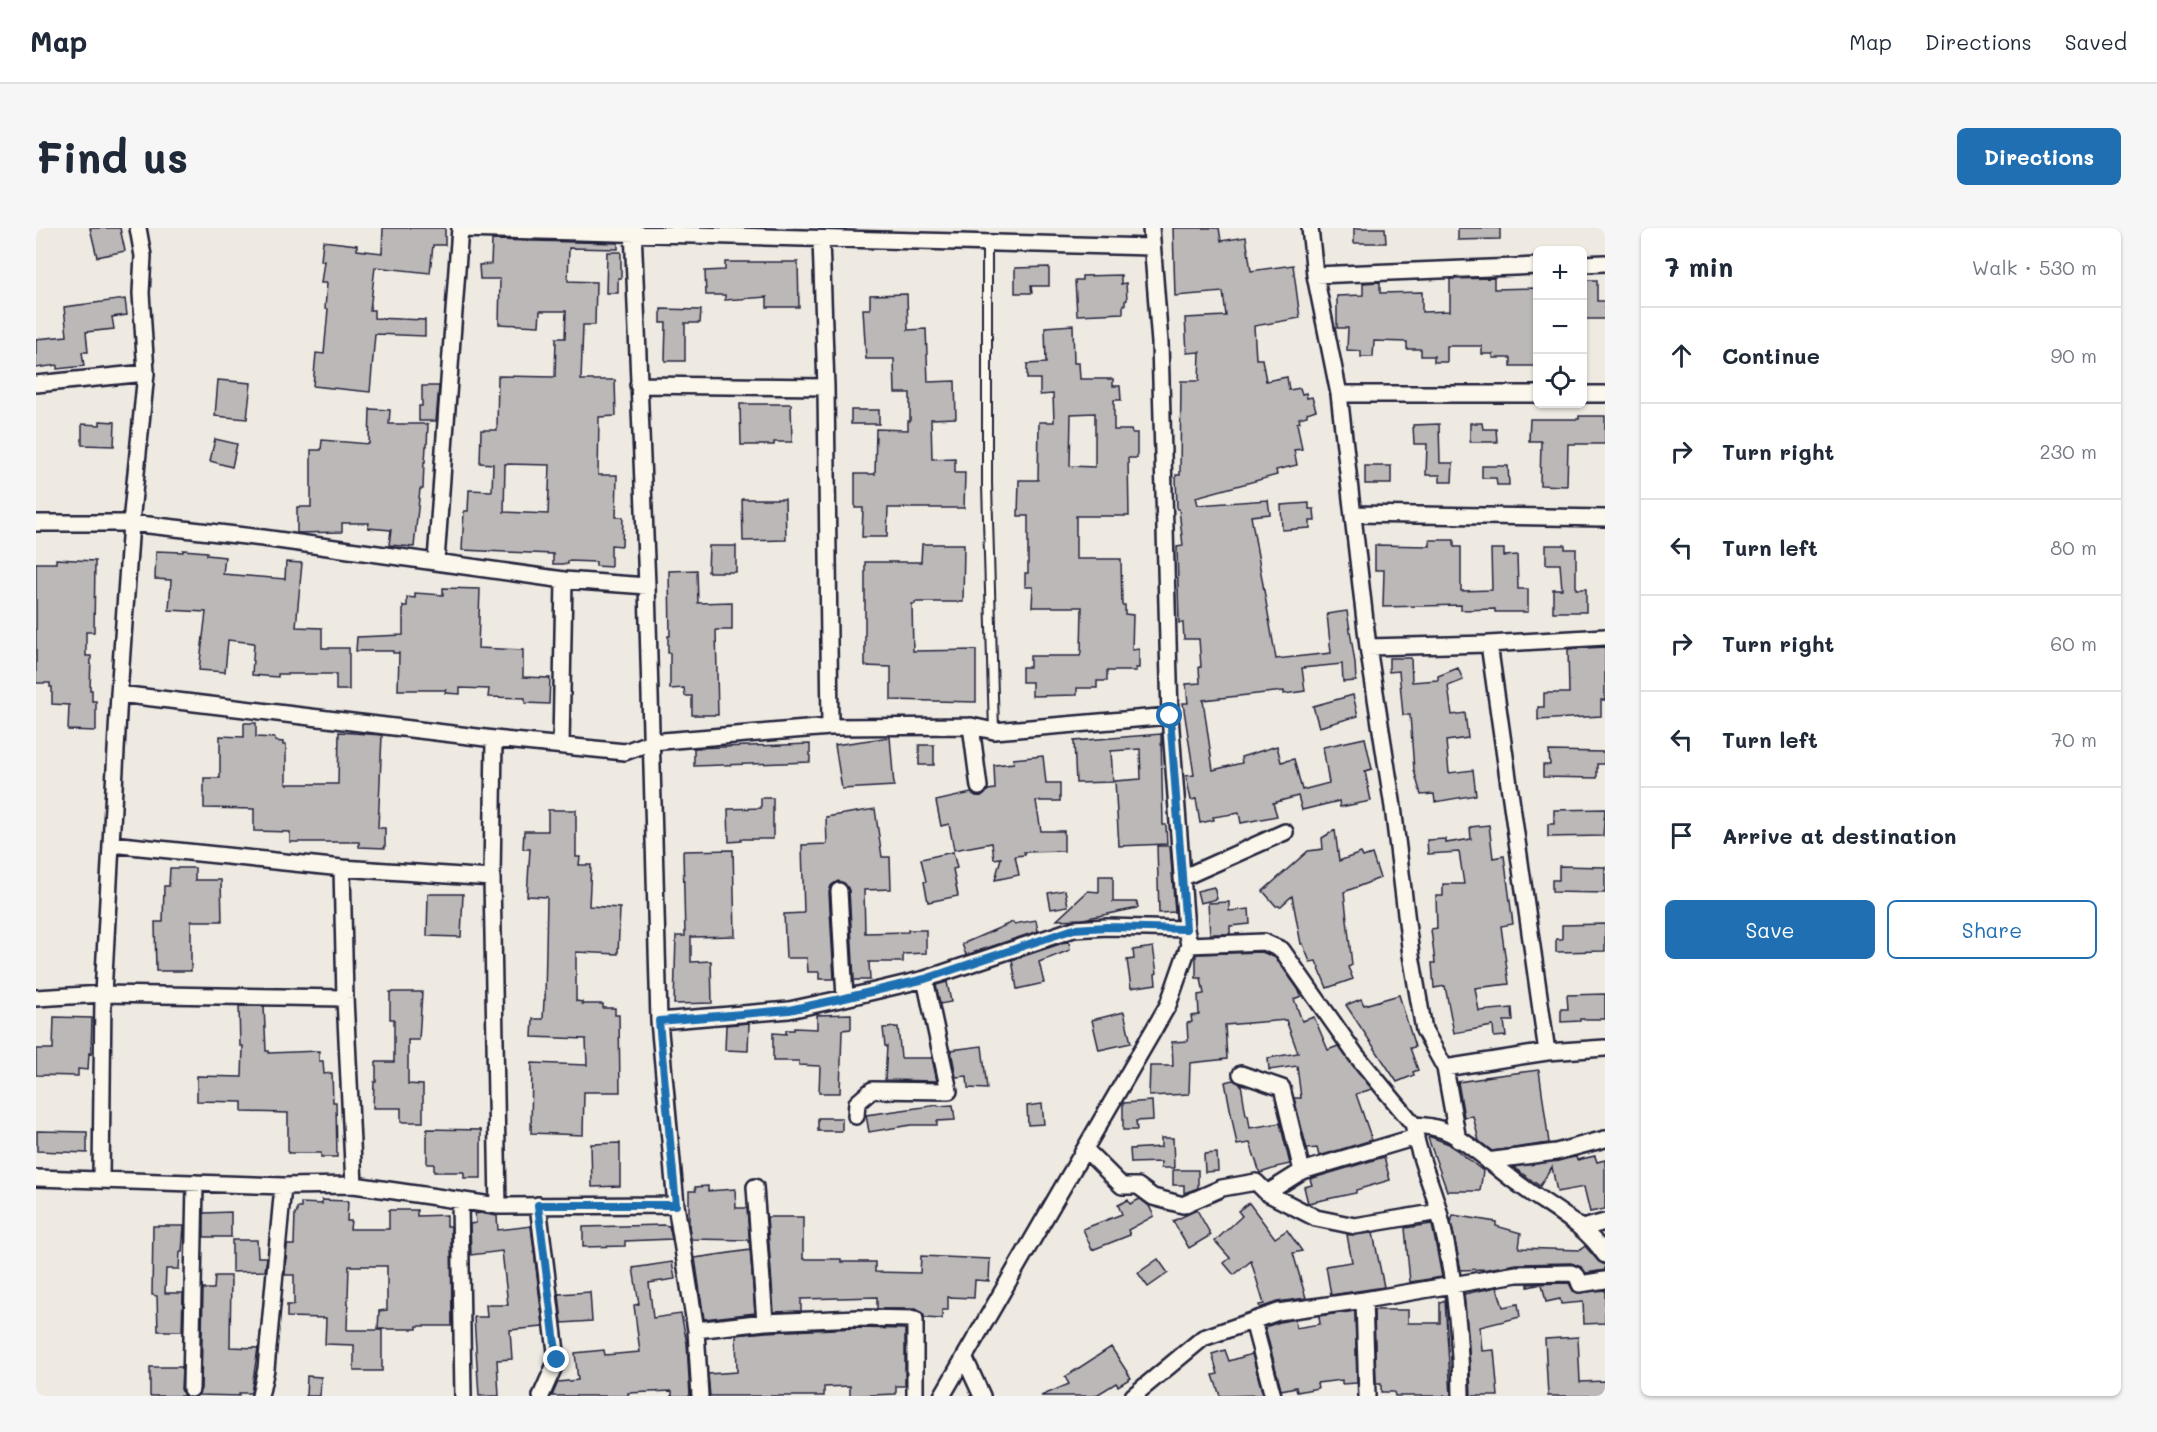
<!DOCTYPE html>
<html lang="en">
<head>
<meta charset="utf-8">
<style>
	body { margin:0; font-family:Mali,sans-serif; background:#f6f6f7; color:#1f2937 }
	.controls { position:absolute; right:18px; top:18px; display:grid; overflow:hidden; border-radius:9px; box-shadow:0 2px 4px #0004 }
	.controls button { width:54px; height:54px; display:grid; place-items:center; padding:0; border:0; border-bottom:2px solid #e0e1e3; background:#fff; color:#1f2937; font:30px sans-serif }
	.stop { position:absolute; width:18px; height:18px; margin:-14px; border:4px solid #1f6fb2; border-radius:50%; background:#fff }
	.stop.end { background:#1f6fb2; border-color:#fff; box-shadow:0 2px 6px #0008 }
	.list { margin:0; padding:0; list-style:none }
	h2 { display:flex; justify-content:space-between; align-items:center; height:78px; margin:0; padding:0 24px; font-size:26px }
	h2 small { font-size:20px; font-weight:400; color:#747a83 }
	.list li { display:grid; grid-template-columns:39px 1fr auto; gap:18px; align-items:center; box-sizing:border-box; height:96px; padding:0 24px; border-top:2px solid #e0e1e3 }
	.list b { display:block; font-size:22px; white-space:nowrap }
	.list em { font-size:20px; font-style:normal; color:#747a83 }
	.actions { display:flex; gap:12px; padding:18px 24px }
	.actions a { flex:1; padding:14px 0; border:2px solid #1f6fb2; border-radius:9px; text-align:center; font-size:21px; color:#1f6fb2 }
	.actions .main { background:#1f6fb2; color:#fff }
	.icon { flex:none; width:33px; height:33px; fill:none; stroke:currentColor; stroke-width:2; stroke-linecap:round; stroke-linejoin:round }
	.map { position:relative; flex:none; width:1569px; height:1168px; overflow:hidden; border-radius:9px }
	header { display:flex; align-items:center; gap:36px; box-sizing:border-box; height:84px; padding:0 30px; background:#fff; border-bottom:2px solid #e0e1e3 }
	header strong { font-size:28px }
	nav { display:flex; gap:33px; margin-inline-start:auto; font-size:21px }
	.intro { display:flex; align-items:center; justify-content:space-between; box-sizing:border-box; height:144px; padding:0 36px }
	h1 { margin:0; font-size:42px }
	.button { padding:15px 27px; border-radius:9px; background:#1f6fb2; color:#fff; font-size:21px; font-weight:700 }
	main { display:flex; gap:36px; padding:0 36px }
	aside { flex:1; background:#fff; border-radius:9px; box-shadow:0 2px 4px #0004 }
	.map>svg:first-child { display:block }
	.building { fill:#bcb8b8; stroke:#22223b; stroke-width:1.5; fill-rule:evenodd }
	.lines { fill:none; stroke-linecap:round; stroke-linejoin:round }
	.service-casing { stroke:#22223b; stroke-width:12 }
	.minor-casing { stroke:#22223b; stroke-width:20 }
	.service { stroke:#fbf7ec; stroke-width:8 }
	.minor { stroke:#fbf7ec; stroke-width:15 }
	.route { stroke:#1f6fb2; stroke-width:8 }
</style>
</head>
<body>
<header>
<strong>Map</strong>
<nav><a>Map</a><a>Directions</a><a>Saved</a></nav>
</header>
<div class="intro"><h1>Find us</h1><a class="button">Directions</a></div>
<main>
<div class="map">
<svg width="1569" height="1168" viewBox="0 0 1569 1168">
	<rect width="100%" height="100%" fill="#eeeae2"/>
	<filter id="ink" filterUnits="userSpaceOnUse"><feTurbulence type="fractalNoise" baseFrequency=".0167" numOctaves="2"/><feDisplacementMap in="SourceGraphic" scale="12" xChannelSelector="R" yChannelSelector="G"/><feConvolveMatrix kernelMatrix="1 2 1 2 8 2 1 2 1" color-interpolation-filters="sRGB"/></filter>
	<g filter="url(#ink)">
		<path class="building" d="M54,0H84L89,23L61,29Z
			M347,0H409V17H397L394,45L339,39L334,82H338V90L389,92V108L339,106L334,164L277,158L280,125L288,126L292,81H289L291,55H285L288,33H285L287,13L321,17V22L346,25Z
			M1137,0H1183L1185,13L1210,9L1215,43L1257,37L1264,90L1218,98L1220,131H1226L1230,153L1251,149L1253,162L1264,160L1266,166L1270,165L1271,170L1276,169L1280,182L1271,185V188L1263,190L1264,194L1261,195L1266,221L1258,222L1261,237L1240,242L1241,247L1160,269L1162,277L1232,272L1234,286L1215,288L1240,431L1295,425L1291,386L1311,383L1319,435L1320,453L1307,454L1306,436L1266,440L1269,463L1248,466V463L1167,472L1177,542L1206,535L1205,529L1241,518L1245,534L1258,531L1266,562L1293,555L1287,519L1329,510L1336,541L1329,543L1335,573L1304,579L1303,573L1266,582L1262,568L1237,575L1241,588L1205,595L1203,585L1177,589L1178,592L1164,595L1160,571L1155,572L1150,548L1158,547L1147,475H1152L1150,456L1164,455L1163,439H1165L1163,411H1148L1147,395H1143L1141,319L1147,318L1143,281H1141L1140,247H1144L1145,153H1163L1164,124L1151,125L1149,90L1190,88L1187,64L1139,68Z
			M1318,0H1349L1350,15H1318Z
			M1422,0H1464V11L1422,12Z
			M456,12L582,15V21L533,20L532,53L560,54L559,97H547L545,152H579L580,188L563,189L562,247H581L580,289H587L586,318L575,317V339L560,338V334L532,333V336H517V326L426,322L428,283H432L433,262L456,263L457,236L444,235L445,202H461L462,148L519,149L520,110H529L530,83H504L503,98L463,96L464,51H444L443,37L455,36ZM469,236L514,237L512,286L468,284Z
			M571,24H585V50H582V65H570Z
			M689,34H762L763,79H731V69L689,72V67H670L669,43L689,42Z
			M1013,39V58H995L996,65H979V40Z
			M1085,47V56L1090,55L1091,72L1089,73V77H1087V85L1041,87L1039,52H1046V48Z
			M1458,50V61L1502,60V138H1475V130H1457V126H1446V118H1411V134H1398V128H1385V121H1371V114L1338,113L1337,129H1325V123L1311,122L1312,100H1301V68L1327,67V55L1344,54V65L1386,64V84L1414,83V51Z
			M1546,52H1561V73H1569V91H1546Z
			M871,66L872,102L890,101L892,154L919,153L920,190L895,191L896,231L919,230V245H929L928,280H852L851,309H826L827,280H819V246H839L840,201L872,202V193H874V165H859L858,131H830L827,81H834V67Z
			M89,71L91,87L76,89L78,101L50,104L52,124H46L48,138L21,141V137L0,140V111L31,108L28,79Z
			M625,81L665,82L664,95H649V133H629L630,95H625Z
			M1037,97L1038,135H1043L1044,151H1077V158H1084L1085,172H1078V202H1095L1096,205H1101V230H1092L1093,288H1040V331H1085L1086,377H1089V386L1097,387L1096,422L1103,421V440H1100V443H1071V453H1061V460H1041V467L996,468V454H986V439H994V428H1044L1045,424L1046,379H996L997,359H989V345H992V288H982L983,252H1002L1003,194H1018L1017,166L1004,167V151H991V136L1010,135L1009,99ZM1059,185V239L1034,238L1035,186Z
			M182,152L215,155L211,191L179,188Z
			M386,158H403L400,193H383V178H386Z
			M704,176H755L756,214H738V217H705Z
			M334,181L354,182L353,196H392L391,218H390L389,234H388L387,261H384L378,319L353,317L355,302L332,300L333,295H306V304L261,305V279H275V222H285L286,212L333,216Z
			M815,182H843V196H815Z
			M1543,188H1569V216H1532L1531,258L1504,257L1505,213H1493L1494,191H1543Z
			M64,193L79,194L78,218L46,217V196L64,197Z
			M1434,195H1446L1447,201H1460L1461,214H1434Z
			M1403,196L1404,235H1417L1416,254H1404V247H1390L1391,216H1378L1377,197Z
			M179,211L201,216L196,239L174,233Z
			M1329,238H1355V256H1329Z
			M1446,238H1472L1473,257H1461L1460,250H1446Z
			M706,271H749L750,312L707,313Z
			M1273,275V281H1278L1279,293H1274V300L1246,302L1245,277Z
			M1394,312H1418V319H1425V363L1456,362L1455,321H1468V328L1481,327L1482,361H1492V384H1459V381L1425,382V377L1347,379L1348,342H1339V317L1394,318Z
			M886,316H928L927,374H879V376H876L877,423L940,422V474L855,472V439L829,438V334H885Z
			M1510,317H1529V321H1540V361H1550V384H1517V361H1526L1524,336H1510Z
			M673,318H700V344H672Z
			M147,322L171,324V327L189,329L187,346L249,351L250,334L266,335L260,399L286,400V420H313V462H300V446H242V449L216,447L218,415L192,412L189,444L163,442L170,384L133,382L135,352L119,351L120,323L147,324Z
			M20,331L59,333L58,404H50V428H55L54,462H56V473H60V503L32,502L33,477L16,476V459H14V455H0V335H20Z
			M661,342L662,375L696,374V402H680L682,487H656V468H649L648,460L634,461V425H632V408H634L633,343Z
			M407,360L444,361L442,420L487,422V449L514,450L513,476L489,475V470L452,469L453,461L424,460V466L409,465L410,462H362L363,425H357V423H320L321,409L367,407V378H371V369L379,370V365L407,367Z
			M1569,419V472H1565V488L1502,492V479H1508V465H1533L1532,421Z
			M1353,430H1375L1376,454L1402,452V448L1422,440L1427,452L1412,458L1416,487L1429,485L1432,510L1410,513L1413,545L1437,542L1440,567L1399,574L1398,566L1385,567L1378,542L1374,487H1367L1363,443L1353,444Z
			M1317,467L1322,488L1283,499L1277,478Z
			M208,495H220V509L239,510V513L247,514V517H250V556H302L303,504L346,507L342,600H349V620L323,619V614H254V604L218,603V581L168,580V550H184V508L208,509Z
			M1125,506L1127,597H1130L1131,616L1083,618L1079,553L1105,551L1104,521L1075,523L1077,554L1040,555L1038,513Z
			M854,509L858,558L806,561L799,517Z
			M774,516V534L658,538V520Z
			M883,517H898V537H883Z
			M1513,523L1568,524V536H1561V550L1507,549V537H1514Z
			M1007,528L1010,555H1024V573H1000L1005,603H1028V623L988,624L989,627L979,628L983,647L959,652L965,630L958,631L956,615L918,622L913,596L905,598L900,573L935,565L940,568L948,567L952,562L959,561L958,537L978,535L977,531Z
			M725,570H737V611H705V613L693,614L692,581L725,580Z
			M839,581L846,629H854L855,661L828,662L829,705L872,704V702H890V725L867,726V734H833L834,752H818L813,662L808,655L802,653L795,658L793,664L798,751H783V744H772L771,730H750L748,686L768,685L766,617L791,616L790,589Z
			M1569,581L1567,608L1512,609V596H1518V582Z
			M512,582H540V629H544L543,637H555L553,678L584,680L582,726L540,724V773L546,774V776H567V780H579V787H583L584,864H548L547,907L495,905L496,835L551,837L550,811L496,809L497,791H507L508,772H509L511,669L491,668L494,621H487L488,603H512Z
			M1453,597L1457,630L1468,628L1477,696L1465,698L1473,756L1439,760L1443,783L1476,780L1477,793H1468L1470,808L1458,809L1457,798L1418,805L1409,758L1398,760L1396,735H1399L1395,701L1401,700L1400,668H1407V656H1428L1423,624L1392,626L1391,612L1410,611V615L1435,611L1434,599Z
			M1299,602L1303,633L1325,625L1327,629L1336,626L1344,650L1308,664L1316,737L1312,739L1317,751L1291,760L1280,733L1274,734L1267,716H1265L1256,668L1245,678H1240L1227,663L1272,623L1287,621L1286,610Z
			M1121,618H1134L1139,684L1123,685Z
			M697,622L699,708L655,709V734L675,733L676,775L638,776L640,708H649L647,623Z
			M917,624L921,640L917,641L922,668L892,674L888,654L890,653L885,631Z
			M1523,638L1569,639V665L1516,664V652H1523Z
			M134,640H159V652H185L186,693H155V743H120L119,694H127L128,658H133Z
			M1063,648H1077V674H1101L1102,680L1047,691L1021,692L1052,663L1063,664Z
			M1178,659L1181,671L1164,675L1161,663Z
			M1029,662L1032,678L1015,681L1012,665Z
			M392,666H427L425,709L391,708Z
			M1193,674V683L1213,681L1214,696L1194,698V706H1174L1172,675Z
			M1000,692L1002,703L930,727L926,716L977,694L978,696Z
			M1569,696V723L1520,724V711H1526V697Z
			M1033,713L1034,722L1003,734L1008,755L981,761L976,732Z
			M1117,719L1121,745L1119,746L1120,756L1095,760L1091,732L1098,731L1097,722Z
			M1226,724L1240,730L1262,761L1265,768L1258,771L1266,793L1278,789L1292,822L1302,818L1336,861L1320,866L1336,912L1283,928L1281,920L1271,921L1258,870H1265L1261,838L1233,842L1232,830L1262,825L1250,792L1189,797L1191,831L1154,835L1153,866L1113,868L1114,838H1137L1136,814L1152,813L1151,795L1156,794L1155,788L1163,787L1162,767L1168,766L1165,750H1160V726Z
			M911,754L915,774L904,776L900,757Z
			M354,764H386L383,812H372V856L387,857V894H365V880H337L338,854H340V834H358V791H354Z
			M1569,766V791H1544V793L1525,794V781H1532L1531,767Z
			M1363,767L1379,819L1374,820L1382,842L1377,844L1378,847L1361,854L1310,777L1325,771L1328,777Z
			M203,778H228L230,823H233V825L283,823V833H287L288,846L296,845L297,874H300L301,929H285V925H252V885L206,884V874L161,873V848L206,849L207,818H204Z
			M1088,784L1095,815L1063,822L1056,792Z
			M815,786V801L806,802L804,865H783L784,838L763,837V833H737V805L750,806V802H758V800L781,801V787Z
			M18,789L56,790L55,826L53,825L52,842L42,841V848L0,847V821H17Z
			M713,795L712,823L689,822L690,797Z
			M862,799L865,830H896L901,853L849,852L851,818H849L847,800Z
			M946,818L951,861L932,860L931,848L920,849L915,822Z
			M1503,842L1513,915L1456,923L1443,913L1437,888L1428,889L1422,854L1448,850V849Z
			M1198,852L1205,856L1210,887H1212L1214,900L1244,895L1254,936L1240,939V940L1224,945L1214,915L1201,917L1189,854Z
			M1116,873L1117,892L1100,893L1101,902H1087V875Z
			M1006,876L1008,896L992,897L991,878Z
			M902,877V878L917,877L919,892L901,893V897H875L833,904L830,887Z
			M782,890H806V903H782Z
			M391,901L445,902V950H428V944H398V936H391Z
			M1,903L51,904V925L1,923Z
			M1395,909L1413,916L1447,943L1444,963H1411L1392,910Z
			M1125,910H1137L1138,940H1125V934L1095,935L1094,921L1125,919Z
			M584,915V958L556,959L555,916Z
			M1181,925L1182,943L1169,944L1168,926Z
			M1559,928L1561,934L1569,932V981L1554,984L1548,959L1521,964L1516,939L1504,958L1477,939L1540,929L1541,932Z
			M1348,929L1354,952L1320,962V965L1272,975L1268,959L1276,957L1274,951Z
			M1137,942H1162V960L1148,965V957H1137Z
			M672,958V963L699,961L700,980H711L719,1085L668,1091L659,1030L714,1022L713,1012L655,1011L653,998V963H660L659,959Z
			M1104,971L1113,978L1118,988L1092,1002L1094,1007L1056,1022L1047,1001L1086,986L1082,977L1092,972L1094,976Z
			M286,972L312,973L311,993H315L314,1001H353V982H381V988L411,987V998H415L416,1098H381V1101H342L343,1083L351,1082V1038H313L311,1102H346V1143H318V1117L289,1116L290,1090L251,1089V1077H258V1047H249L251,1017H258L259,985H261V980H265V975L286,976Z
			M1213,975L1239,1010L1251,1002L1266,1023L1257,1025L1270,1070L1241,1074L1224,1080L1223,1077L1228,1076L1215,1033L1198,1047L1188,1035L1194,1030L1179,1013L1206,988L1202,983Z
			M1161,982L1175,1007L1153,1020L1137,993Z
			M195,984V1009H168V985Z
			M444,985L461,988L462,1002L495,998L507,1097V1099L474,1102L476,1131L461,1132L463,1168H443L438,1089H451L450,1077H472L466,1023L435,1027L434,996L440,995L439,986Z
			M1417,987L1460,994V998L1485,1005L1483,1020L1544,1022L1549,1018L1562,1033L1569,1037V1042L1550,1045L1545,1039L1535,1035L1481,1036L1451,1041L1425,1042L1415,995Z
			M731,989H767V1031H805V1034H839V1044L884,1045L885,1028L954,1031L953,1053L939,1052L938,1070L912,1069V1082H906V1091L889,1090L887,1086L880,1081H841V1069L765,1071V1083L738,1084Z
			M1396,996L1406,1049L1374,1054L1369,1000Z
			M627,997L633,998L636,1011L589,1013V1018L547,1019V999Z
			M117,998H148L146,1024H144L143,1041H130L129,1065H147L146,1103H122L121,1068L116,1067Z
			M1337,1005L1348,1059L1295,1067L1290,1038L1316,1034L1311,1007Z
			M196,1012H221L222,1029H231L229,1043L196,1044Z
			M1122,1031L1132,1045L1112,1059L1102,1045Z
			M636,1034L639,1051L613,1055L617,1090L645,1086L651,1115L654,1168H636V1163L592,1165V1168H516L522,1154L542,1152L539,1125L568,1122L569,1127L604,1124L598,1077L603,1076L597,1040Z
			M179,1048H195L194,1119L222,1120L215,1165H203V1168L162,1167L165,1161L167,1061H178Z
			M1533,1055L1537,1063L1542,1065L1569,1062V1095L1548,1096L1547,1074L1525,1076L1524,1071L1510,1074L1506,1056L1492,1059V1056Z
			M1461,1059L1467,1079L1482,1076L1484,1089L1444,1099L1446,1123L1458,1122L1462,1168H1435L1433,1121L1428,1066Z
			M554,1064L556,1093L526,1095L523,1066Z
			M1409,1072L1415,1168H1359L1358,1164H1345V1156H1340L1338,1082H1372V1095H1404V1074Z
			M1319,1083L1321,1155L1306,1156V1152L1281,1155L1282,1160L1261,1164L1260,1159L1245,1162L1229,1099L1244,1094L1259,1091L1260,1100L1284,1096L1283,1088Z
			M822,1100L869,1101V1158H860V1166L814,1168V1158L788,1159V1168H674L672,1146L701,1144L700,1107L730,1104Z
			M1542,1109L1544,1154L1569,1153V1168H1512L1509,1111Z
			M1075,1119L1095,1150L1082,1158L1080,1155L1059,1168H1005L1033,1156L1029,1149Z
			M1189,1122L1193,1133L1216,1126L1227,1167L1184,1168L1177,1147L1182,1146L1176,1126Z
			M114,1139H146L145,1161L148,1168H114Z
			M271,1148L285,1149L284,1168H270Z"/>
		<g class="lines">
			<defs>
				<path id="service" d="M951,15V256L958,503"/>
				<path id="minor" d="M597,0L611,358L623,793L640,977L660,1102L664,1168
					M1274,0L1279,47L1303,166L1332,419L1357,579L1375,727L1388,802L1409,840L1422,912
					M424,1L1115,19
					M785,11L790,159L794,499
					M1546,36L1569,35
					M1279,47L1502,38
					M0,156L110,145
					M602,157L790,159
					M1303,166H1502
					M1546,166H1569
					M1317,286L1569,290
					M0,295H95L227,310L528,352L611,358
					M400,333L424,0
					M1453,416L1511,824
					M1332,419L1453,416L1569,409
					M83,466L458,511L589,524L615,514L794,499L935,498L958,503L1134,488
					M935,498L943,559
					M458,511L456,650L462,978
					M525,517L528,352
					M75,616L306,640L309,770L318,957
					M306,640L456,650
					M1146,650L1249,604
					M803,663L809,770
					M1153,717L1228,714L1246,722L1320,827L1378,897C1391,898 1402,899 1414,905C1436,917 1463,942 1484,957C1514,980 1548,995 1569,1027
					M0,770L67,766L309,770
					M623,793L753,782L809,770L889,751L1038,701L1071,699L1150,701
					M1409,840L1511,824L1569,820
					M1205,846L1246,860L1266,943
					M820,888L821,875L836,862L913,863L889,751
					M1378,900C1382,929 1396,956 1403,984C1418,1044 1425,1107 1425,1168
					M1049,921L1086,958H1102L1117,969L1147,977L1186,960L1220,954L1231,965L1266,943L1380,909
					M1451,933L1520,924L1569,911
					M0,950L247,958L318,957L462,978L640,977
					M65,952L67,766L83,466L95,295L110,145L105,65L107,28L102,0
					M719,959L729,1094
					M1231,965L1280,990L1319,998L1403,984
					M424,972L427,1168
					M502,977L521,1132L505,1168
					M1547,1000L1569,994
					M1328,1072L1331,1168
					M1217,1093L1237,1168
					M660,1102L729,1094L822,1090L879,1091V1168
					M929,1131L946,1168
					M155,1161L159,955
					M224,1168L230,1141L247,958
					M906,1168L1132,777L1153,717L1150,701L1134,488L1124,115L1115,0
					M1097,1168L1167,1110L1242,1084L1328,1072L1481,1046L1535,1045L1541,1048L1544,1056L1569,1052"/>
			</defs>
			<use href="#service" class="service-casing"/>
			<use href="#minor" class="minor-casing"/>
			<use href="#service" class="service"/>
			<use href="#minor" class="minor"/>
		</g>
	</g>
	<g class="lines" filter="url(#ink)">
		<path class="route" d="M521,1132L502,977H640L623,793L753,782L809,770L889,751L1038,701L1071,699L1150,701L1134,488"/>
	</g>
</svg>
<div class="controls">
<button>+</button>
<button>−</button>
<button><svg class="icon" aria-label="locate" viewBox="0 0 24 24"><circle cx="12" cy="12" r="6"/><path d="M12 2v4M12 18v4M2 12h4M18 12h4"/></svg></button>
</div>
<div class="stop" style="left:1134px;top:488px"></div>
<div class="stop end" style="left:521px;top:1132px"></div>
</div>
<aside>
<h2>7 min<small>Walk · 530 m</small></h2>
<ul class="list">
<li><svg class="icon" aria-label="ahead" viewBox="0 0 24 24"><path d="M12 20V5M6 11l6-6 6 6"/></svg><div><b>Continue</b></div><em>90 m</em></li>
<li><svg class="icon" aria-label="right" viewBox="0 0 24 24"><path d="M7 20v-9h11M14 6l5 5-5 5"/></svg><div><b>Turn right</b></div><em>230 m</em></li>
<li><svg class="icon" aria-label="left" viewBox="0 0 24 24"><path d="M17 20v-9H6M10 6l-5 5 5 5"/></svg><div><b>Turn left</b></div><em>80 m</em></li>
<li><svg class="icon" aria-label="right" viewBox="0 0 24 24"><path d="M7 20v-9h11M14 6l5 5-5 5"/></svg><div><b>Turn right</b></div><em>60 m</em></li>
<li><svg class="icon" aria-label="left" viewBox="0 0 24 24"><path d="M17 20v-9H6M10 6l-5 5 5 5"/></svg><div><b>Turn left</b></div><em>70 m</em></li>
<li><svg class="icon" aria-label="arrive" viewBox="0 0 24 24"><path d="M6 21V4h12l-3 4 3 4H6"/></svg><div><b>Arrive at destination</b></div></li>
</ul>
<div class="actions"><a class="main">Save</a><a>Share</a></div>
</aside>
</main>
</body>
</html>
